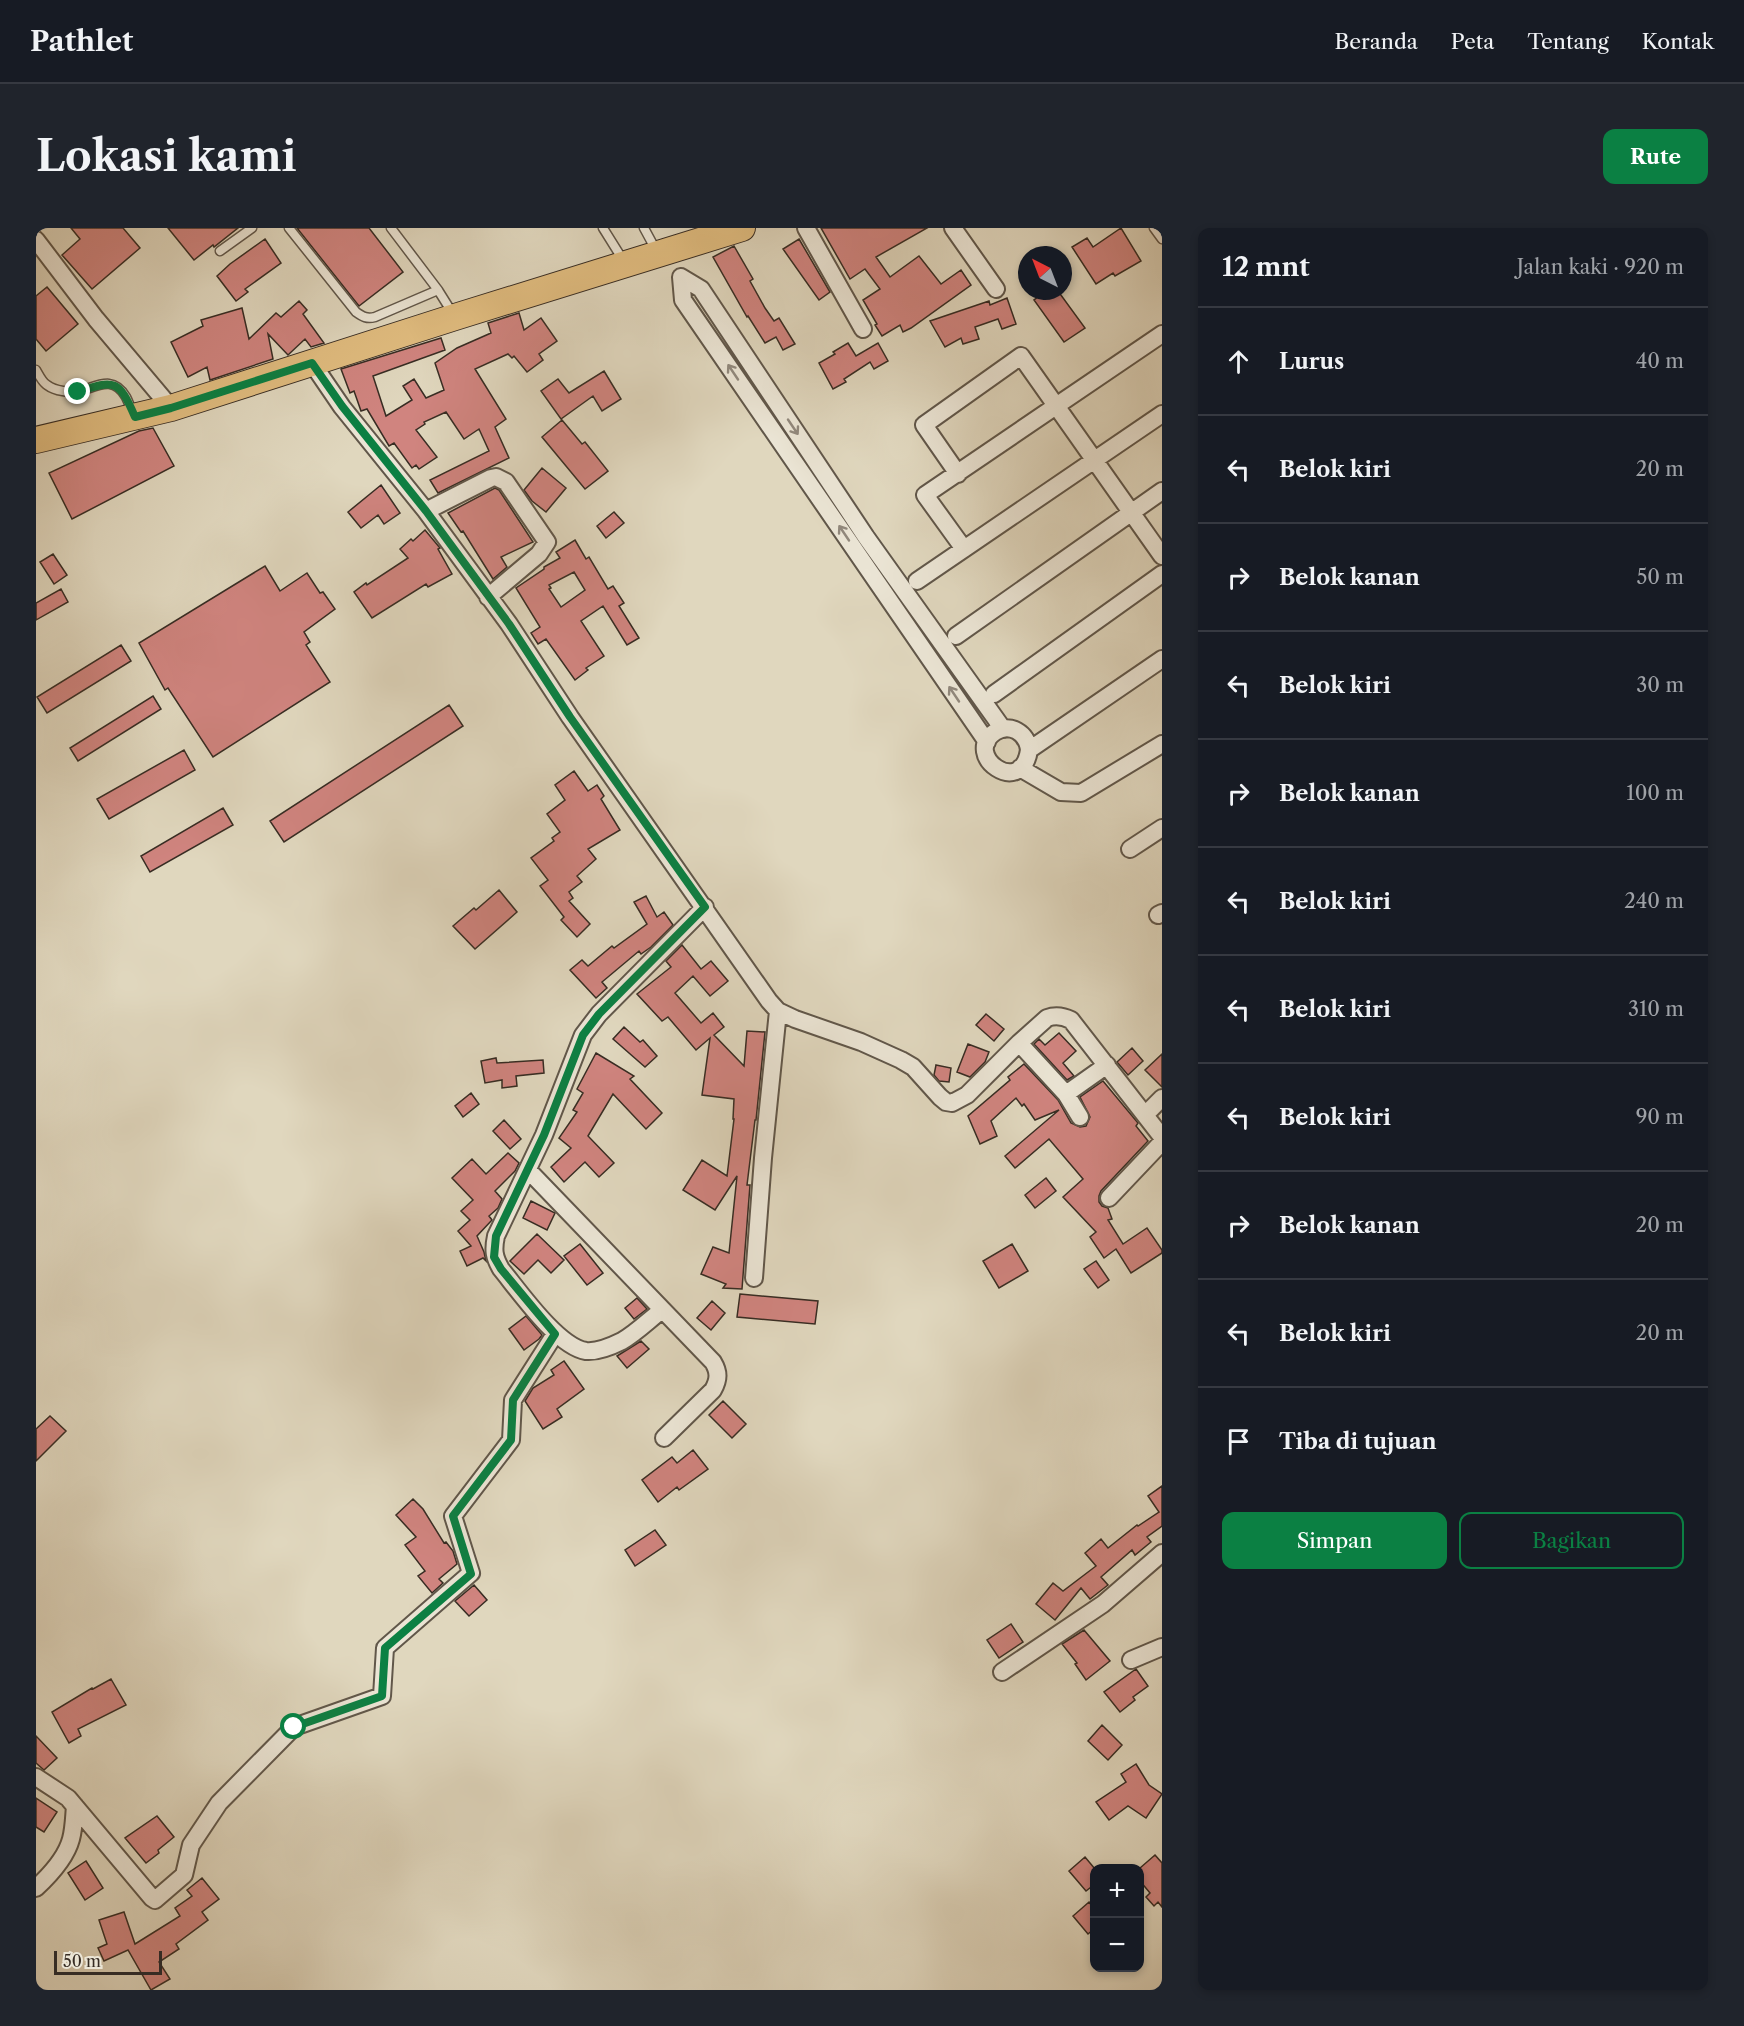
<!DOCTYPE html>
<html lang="id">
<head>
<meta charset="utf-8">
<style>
	body { margin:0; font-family:"Libre Caslon Text",serif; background:#20242c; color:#f1f3f6 }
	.controls { position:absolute; right:18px; bottom:18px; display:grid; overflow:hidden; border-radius:12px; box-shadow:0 3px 9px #0003 }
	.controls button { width:54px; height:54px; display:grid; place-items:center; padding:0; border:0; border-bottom:2px solid #363941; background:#171b24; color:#f1f3f6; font:30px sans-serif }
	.compass { position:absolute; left:982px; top:18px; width:54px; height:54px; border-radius:50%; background:#171b24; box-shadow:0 3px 9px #0003; rotate:318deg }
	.scale { position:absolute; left:18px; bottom:15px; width:108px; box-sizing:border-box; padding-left:6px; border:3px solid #372c23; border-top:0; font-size:16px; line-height:21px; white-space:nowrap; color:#372c23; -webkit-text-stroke:4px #ebe5d5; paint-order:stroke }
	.stop { position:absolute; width:18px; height:18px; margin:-14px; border:4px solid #0b8043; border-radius:50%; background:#fff }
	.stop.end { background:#0b8043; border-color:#fff; box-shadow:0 2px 6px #0008 }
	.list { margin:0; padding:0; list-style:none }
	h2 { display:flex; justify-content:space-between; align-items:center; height:78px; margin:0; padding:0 24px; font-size:26px }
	h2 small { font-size:20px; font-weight:400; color:#9ea1a6 }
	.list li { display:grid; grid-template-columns:39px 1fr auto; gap:18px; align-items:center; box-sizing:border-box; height:108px; padding:0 24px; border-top:2px solid #363941 }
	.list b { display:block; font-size:22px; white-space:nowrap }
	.list em { font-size:20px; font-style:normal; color:#9ea1a6 }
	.actions { display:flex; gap:12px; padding:18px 24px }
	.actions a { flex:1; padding:14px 0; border:2px solid #0b8043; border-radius:12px; text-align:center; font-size:21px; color:#0b8043 }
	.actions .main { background:#0b8043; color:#fff }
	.icon { flex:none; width:33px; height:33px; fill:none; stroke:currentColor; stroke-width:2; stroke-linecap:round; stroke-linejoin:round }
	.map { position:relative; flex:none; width:1126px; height:1762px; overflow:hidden; border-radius:12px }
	header { display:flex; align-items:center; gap:36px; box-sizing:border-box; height:84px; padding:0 30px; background:#171b24; border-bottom:2px solid #363941 }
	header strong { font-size:28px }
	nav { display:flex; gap:33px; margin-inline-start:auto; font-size:21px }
	.intro { display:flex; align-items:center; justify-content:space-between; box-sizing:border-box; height:144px; padding:0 36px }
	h1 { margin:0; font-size:42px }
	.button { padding:15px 27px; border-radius:12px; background:#0b8043; color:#fff; font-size:21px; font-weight:700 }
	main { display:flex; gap:36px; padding:0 36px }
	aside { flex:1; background:#171b24; border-radius:12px; box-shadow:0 3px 9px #0003 }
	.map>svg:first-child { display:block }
	.building { fill:#d0847f; stroke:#372c23; stroke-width:1.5; fill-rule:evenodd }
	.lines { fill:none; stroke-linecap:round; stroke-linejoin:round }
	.service-casing { stroke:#61574a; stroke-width:11 }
	.minor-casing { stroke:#61574a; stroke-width:20 }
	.primary-casing { stroke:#372c23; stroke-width:28 }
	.service { stroke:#ebe5d5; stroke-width:8 }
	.minor { stroke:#ebe5d5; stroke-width:16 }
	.primary { stroke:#e0bc7f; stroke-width:26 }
	.oneway { stroke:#91887c }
	.route { stroke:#0b8043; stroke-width:8 }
</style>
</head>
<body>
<header>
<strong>Pathlet</strong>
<nav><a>Beranda</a><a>Peta</a><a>Tentang</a><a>Kontak</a></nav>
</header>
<div class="intro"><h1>Lokasi kami</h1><a class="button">Rute</a></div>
<main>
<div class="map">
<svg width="1126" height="1762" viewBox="0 0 1126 1762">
	<rect width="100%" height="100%" fill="#e0d7be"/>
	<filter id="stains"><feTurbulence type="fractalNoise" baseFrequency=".00333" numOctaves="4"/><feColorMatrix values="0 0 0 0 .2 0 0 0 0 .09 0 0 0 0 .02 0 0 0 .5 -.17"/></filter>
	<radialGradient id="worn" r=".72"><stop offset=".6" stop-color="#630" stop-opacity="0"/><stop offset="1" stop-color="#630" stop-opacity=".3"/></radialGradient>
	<path class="building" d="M35,0H87L104,20L56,61L26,27L44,11Z
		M132,0H202L178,19L177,17L158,32Z
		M261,0H333L367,44L323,78Z
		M785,0H891L840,29L854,49L883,28L905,56L925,42L935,57L875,100L867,104L864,97L846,108L839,97L841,96L827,72L844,61L829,41L814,51Z
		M1085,0L1105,33L1079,48L1077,45L1060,56L1036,19L1051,10L1057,19Z
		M229,11L245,35L209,61L212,64L200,73L181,48L194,36Z
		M763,11L794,64L783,72L747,21Z
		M698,18L717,51L714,53L729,80L738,93L743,90L759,116L747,122L740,109L729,115L712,88L711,89L677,29Z
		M11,59L42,96L10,123L0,111V68Z
		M1010,63H1022L1049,100L1028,114L998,72Z
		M971,70L980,96L966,101L962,91L939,99L943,111L927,116L925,110L909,119L894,93L953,73L954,77Z
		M263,73L271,82L267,86L288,115L275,119L269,111L252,127L232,106L237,131L174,152L171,139L152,149L135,114L167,98L165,92L206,80L213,111L240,85L245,89Z
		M483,85L488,102L505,90L521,113L503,126L507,132L491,144L478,128L476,130L472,126L439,141L470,191L459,199L473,230L402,265L394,252L453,223L443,201L428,211L410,184L388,194L389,196L380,202L401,229L383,241L380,237L376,240L358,215L353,218L331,181L325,183L318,163L314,165L305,141L405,110L409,122L337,148L350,188L376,172L367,158L378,151L390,170L408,162L399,135L421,120L455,105L452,95Z
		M812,115L820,128L842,115L852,133L838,141L834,134L808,151L810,154L797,161L783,135L799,126L797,124Z
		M568,143L585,171L566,183L557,168L525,191L505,163L522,151L533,165Z
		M526,192L546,216L549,214L572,243L549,261L506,209Z
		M117,200L138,238L36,291L13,245L103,203Z
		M506,240L530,260L510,284L496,273L488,262Z
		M345,257L364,285L348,296L342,287L325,300L312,284Z
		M459,260L463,262L497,314L465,329L471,339L457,351L427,303L425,304L412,285Z
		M578,284L588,295L570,310L561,298Z
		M389,302L404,320L402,321L416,346L392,359L390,356L336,390L318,364L330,355L331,357L372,330L364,321L375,311L377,313Z
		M539,312L550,331L553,329L572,361L577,358L588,375L583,378L603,410L591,417L567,378L545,393L568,428L550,440L552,442L539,452L510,411L502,416L495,405L504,399L480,360L508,341V339L524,330L520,324ZM538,344L549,362L525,379L513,361L515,360L513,357Z
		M17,326L31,347L18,356L4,334Z
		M229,338L244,363L271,345L284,365L287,364L299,381L268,404L274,414L270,417L294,454L177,529L132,460L129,462L103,415Z
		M25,361L32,374L0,392V375Z
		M85,417L95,433L11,485L1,469Z
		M117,468L125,481L42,533L34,520Z
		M413,477L427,498L248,614L234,593Z
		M148,522L159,542L73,591L61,571Z
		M538,543L552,563L561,557L568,568L565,571L584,602L552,621L560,631L541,648L546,654L533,664L537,670L533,673L554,696L541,709L525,692L528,689L504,658L512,652L495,630L518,613L516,610L524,604L511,586L529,572L519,557Z
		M187,580L197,597L114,644L105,628Z
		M463,662L481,684L439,721L417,698L438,680L440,682Z
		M610,668L621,689L628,684L637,697L615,719L605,726L603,723L566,754L571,760L560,770L534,742L546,732L552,738L576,718L578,720L611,696L598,674Z
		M646,717L665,741L675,733L692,753L674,768L657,748L639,765L665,795L677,785L688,799L678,807L708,838L711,803L729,804L720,892H719L711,957H714L706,1061L687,1060L690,1056L665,1046L677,1019L693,1025L701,948L679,982L647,962L666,932L691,948L698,891H697L698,871L666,867L674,810L660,822L632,789L626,793L601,766L635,739L630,733Z
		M950,786L968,801L958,813L940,797Z
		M588,799L604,814L607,812L621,828L609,839L577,811Z
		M1023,805L1040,823L1027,835L1038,848L1031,852L998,816L1003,811L1009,817Z
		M932,816L953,824L949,834L934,849L921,844Z
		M1096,820L1107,833L1092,847L1081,834Z
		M560,825L598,848L594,851L626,885L610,901L577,866L552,908L578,935L563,949L549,934L528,954L515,939L535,920L523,910L541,884L537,882L547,865L541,861Z
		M1126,826V859L1109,842Z
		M460,830L461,835L507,832L508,845L480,848L481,858L466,860V852L449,855L445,833Z
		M988,836L1022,872L1035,895L1044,899L1050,898L1054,889L1044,869L1067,853L1102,895L1100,898L1112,913L1065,963L1063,968V974L1066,978L1072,980L1076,991L1072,992L1087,1016L1111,1000L1126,1022V1025L1095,1045L1080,1021L1068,1030L1054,1009L1060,1004L1027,969L1047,951L1013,911L979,940L969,928L1023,882L999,892L988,876L986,878L980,870L955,893L961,908L944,916L932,888L974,852L972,849Z
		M900,837L915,840L913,854L903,853L898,847Z
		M435,865L443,876L427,889L419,878Z
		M468,892L485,911L474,921L457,903Z
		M472,925L483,935L479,943L459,963L466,971L462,980L453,988L456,992L441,1008L448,1024L450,1033L447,1030L431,1038L424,1023L435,1018L422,1003L434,992L425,983L437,972L416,950L436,931L450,946Z
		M1010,950L1020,963L999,980L989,967Z
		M495,973L519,985L511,1002L487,990Z
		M501,1006L528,1032L515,1045L502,1032L488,1046L474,1033Z
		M544,1016L567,1045L551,1057L528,1028Z
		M976,1016L992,1043L963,1060L947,1033Z
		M1060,1033L1073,1052L1062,1060L1048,1041Z
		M704,1066L782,1073L779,1096L701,1089Z
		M601,1070L611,1081L598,1091L589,1080Z
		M676,1073L689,1085L675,1102L661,1090Z
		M490,1088L506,1107L503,1111L488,1122L473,1101Z
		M605,1113L613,1121L591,1140L581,1128Z
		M528,1133L548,1161L521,1181L526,1189L507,1201L489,1173L497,1160L518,1147L515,1142Z
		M687,1173L710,1196L696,1210L673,1187Z
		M14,1188L30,1203L0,1233V1201Z
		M657,1222L672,1241L643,1262L641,1259L622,1274L606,1252L636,1229L641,1235Z
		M1126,1258V1298L1111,1309L1115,1314L1099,1327L1096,1322L1065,1349L1072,1357L1054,1371L1045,1360L1019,1392L1000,1376L1017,1355L1027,1363L1060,1338L1049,1325L1065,1311L1072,1320L1101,1297L1102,1298L1123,1284L1112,1268Z
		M377,1271L387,1281L408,1315L410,1314L417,1323L421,1336L403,1351L407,1355L396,1365L382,1348L389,1343L369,1317L380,1309L360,1287Z
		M619,1302L630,1317L599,1338L589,1322Z
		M438,1357L451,1372L433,1388L419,1373Z
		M975,1396L987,1414L963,1430L951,1412Z
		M1048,1402L1074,1433L1050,1452L1039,1436L1041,1435L1026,1416Z
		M1100,1441L1112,1458L1097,1469L1099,1472L1084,1484L1068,1464Z
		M75,1451L90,1477L42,1501L45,1508L33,1515L16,1484L56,1460L57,1461Z
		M1066,1497L1086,1517L1072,1532L1052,1513Z
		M0,1508L21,1530L8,1542L0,1535Z
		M1100,1536L1113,1557L1126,1566L1110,1590L1092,1578L1073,1592L1060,1574L1090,1554L1085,1546Z
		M0,1570L21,1584L8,1604L0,1599Z
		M121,1588L138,1609L122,1622L123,1625L110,1635L89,1610Z
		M1119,1627L1126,1635V1679L1122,1674L1118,1678L1110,1669L1114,1665L1104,1653V1640Z
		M1049,1629L1059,1641V1656L1050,1663L1033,1643Z
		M50,1633L67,1660L49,1672L32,1645Z
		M166,1650L183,1671L166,1684L172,1692L140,1716L143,1721L123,1734L134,1751L115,1762L92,1722L68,1733L62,1720L71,1716L63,1692L88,1684L99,1716L144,1688L139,1680L156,1668L151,1662Z
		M1053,1674L1059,1682V1700L1052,1706L1037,1688Z"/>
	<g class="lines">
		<defs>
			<path id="service" d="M253,0L320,84C327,89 331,91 339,89L402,62L417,86
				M355,0L402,62
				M567,0L587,32
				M608,0L621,24
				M1118,0L1126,11
				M184,23L216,0
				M0,142C3,147 6,154 11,157C19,163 34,165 44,163C62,158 77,147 90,169C93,175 95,181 98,187"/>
			<path id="minor" d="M770,0L827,101
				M917,0L960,61
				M0,12L60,91L135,180
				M276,135L306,179L390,283L473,396L534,489L733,773L742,783L759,791L825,814L865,832L877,839L904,869L910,874L916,875L931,867L983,815L1011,790C1019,787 1027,788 1035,792L1126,909
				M922,246L888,197L985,128L1126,328
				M390,283L455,250L460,249L470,254L511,314L503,326L452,369
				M928,321L889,267L1126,106
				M881,353L1126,186
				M920,408L1126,263
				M958,466L1126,346
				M951,514L647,72L645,49L665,61L830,309L967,501
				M993,522C991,505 974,494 959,504C925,527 986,571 993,522L1126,431
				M984,540L1025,564L1045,565L1126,516
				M1094,621L1126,600
				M1122,687L1126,685
				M983,815L1030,866L1044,889
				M1030,866L1071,837
				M1109,887L1126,870
				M492,942L677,1134C683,1144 683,1151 677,1162L628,1210
				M1073,970L1126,914
				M718,1050L727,930L742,783
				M626,1082C613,1092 600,1105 586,1113C576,1118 561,1124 550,1123C522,1119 483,1063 465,1041C458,1029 457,1022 460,1008L508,907L547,807L563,786L669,679
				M1095,1432L1126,1419
				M966,1444L1067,1376L1126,1325
				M0,1549L32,1570L116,1670L119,1672L148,1647L155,1617L183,1575L258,1499L346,1468L349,1420L435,1345L417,1288L475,1212L477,1172L519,1106
				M0,1660C14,1647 30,1630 35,1611C38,1600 38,1588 39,1578"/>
			<path id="primary" d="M0,212L135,180L419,89L706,0"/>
		</defs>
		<use href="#service" class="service-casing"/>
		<use href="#minor" class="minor-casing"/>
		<use href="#primary" class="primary-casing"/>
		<use href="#service" class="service"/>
		<use href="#minor" class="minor"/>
		<use href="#primary" class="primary"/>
	</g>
	<defs><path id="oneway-shaft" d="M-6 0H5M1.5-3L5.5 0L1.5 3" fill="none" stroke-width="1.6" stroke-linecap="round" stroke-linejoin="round" transform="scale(1.5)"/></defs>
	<g class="oneway">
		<use href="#oneway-shaft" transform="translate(697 144) rotate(-124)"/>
		<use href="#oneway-shaft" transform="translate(757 199) rotate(56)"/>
		<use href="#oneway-shaft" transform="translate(808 305) rotate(-124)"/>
		<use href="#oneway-shaft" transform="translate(918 466) rotate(-124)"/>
	</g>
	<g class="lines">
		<path class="route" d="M42,164C79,151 83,152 99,189L135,180L276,135L306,178L390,283L473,396L534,489L669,679L563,786L547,807L508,907L460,1008L458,1029L465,1041L519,1106L477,1172L475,1212L417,1288L435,1346L349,1420L346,1468L258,1499"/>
	</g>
	<rect width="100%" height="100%" filter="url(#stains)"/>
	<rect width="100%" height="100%" fill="url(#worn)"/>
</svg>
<div class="controls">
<button>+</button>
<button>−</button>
</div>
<svg class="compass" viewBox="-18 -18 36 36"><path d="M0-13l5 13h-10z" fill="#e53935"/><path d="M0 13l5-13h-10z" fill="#9ea1a6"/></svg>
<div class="scale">50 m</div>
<div class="stop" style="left:258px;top:1499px"></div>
<div class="stop end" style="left:42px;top:164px"></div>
</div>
<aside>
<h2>12 mnt<small>Jalan kaki · 920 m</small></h2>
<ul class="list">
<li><svg class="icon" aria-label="ahead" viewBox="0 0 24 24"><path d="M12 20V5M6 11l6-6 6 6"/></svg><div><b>Lurus</b></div><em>40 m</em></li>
<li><svg class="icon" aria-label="left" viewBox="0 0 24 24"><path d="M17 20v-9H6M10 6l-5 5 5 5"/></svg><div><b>Belok kiri</b></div><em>20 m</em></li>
<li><svg class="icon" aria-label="right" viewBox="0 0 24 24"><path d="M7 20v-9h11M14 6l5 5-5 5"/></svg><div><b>Belok kanan</b></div><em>50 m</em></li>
<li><svg class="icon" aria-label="left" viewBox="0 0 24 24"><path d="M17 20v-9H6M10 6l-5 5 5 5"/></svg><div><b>Belok kiri</b></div><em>30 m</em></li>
<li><svg class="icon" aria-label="right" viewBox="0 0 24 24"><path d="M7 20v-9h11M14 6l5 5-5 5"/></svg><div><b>Belok kanan</b></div><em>100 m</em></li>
<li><svg class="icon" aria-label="left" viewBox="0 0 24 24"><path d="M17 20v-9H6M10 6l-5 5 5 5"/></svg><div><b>Belok kiri</b></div><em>240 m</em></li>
<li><svg class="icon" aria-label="left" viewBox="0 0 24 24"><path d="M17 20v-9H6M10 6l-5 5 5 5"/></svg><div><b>Belok kiri</b></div><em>310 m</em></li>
<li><svg class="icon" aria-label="left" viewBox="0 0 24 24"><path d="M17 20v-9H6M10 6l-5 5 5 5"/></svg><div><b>Belok kiri</b></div><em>90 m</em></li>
<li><svg class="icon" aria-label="right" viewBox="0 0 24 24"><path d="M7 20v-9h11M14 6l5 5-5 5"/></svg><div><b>Belok kanan</b></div><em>20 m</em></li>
<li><svg class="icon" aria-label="left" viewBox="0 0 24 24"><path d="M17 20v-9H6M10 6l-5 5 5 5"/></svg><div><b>Belok kiri</b></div><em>20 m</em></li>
<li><svg class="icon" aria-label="arrive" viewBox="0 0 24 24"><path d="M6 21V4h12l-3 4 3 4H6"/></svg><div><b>Tiba di tujuan</b></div></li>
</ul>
<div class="actions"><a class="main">Simpan</a><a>Bagikan</a></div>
</aside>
</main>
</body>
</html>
